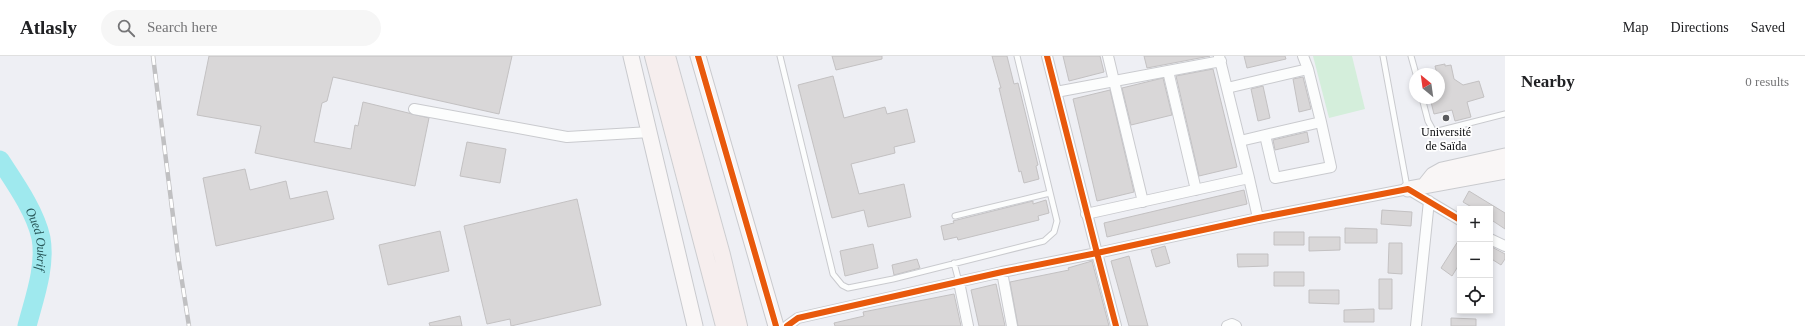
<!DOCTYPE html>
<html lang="en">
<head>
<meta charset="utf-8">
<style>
	body { margin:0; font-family:"Times New Roman",serif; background:#f6f6f6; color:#202124 }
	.controls { position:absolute; right:12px; bottom:12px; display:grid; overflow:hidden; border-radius:0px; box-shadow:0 2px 6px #0003 }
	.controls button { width:36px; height:36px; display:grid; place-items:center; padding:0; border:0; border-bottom:1px solid #e0e0e0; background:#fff; color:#202124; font:20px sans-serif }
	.compass { position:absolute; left:1409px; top:12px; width:36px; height:36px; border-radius:50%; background:#fff; box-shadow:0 2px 6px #0003; rotate:331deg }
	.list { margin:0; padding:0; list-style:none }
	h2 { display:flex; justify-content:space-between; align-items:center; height:52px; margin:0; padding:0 16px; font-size:17px }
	h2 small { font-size:13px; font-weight:400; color:#757577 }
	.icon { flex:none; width:22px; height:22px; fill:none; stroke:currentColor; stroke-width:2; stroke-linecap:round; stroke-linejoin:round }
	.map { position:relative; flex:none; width:1505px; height:270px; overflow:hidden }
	header { display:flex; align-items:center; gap:24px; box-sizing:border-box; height:56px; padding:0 20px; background:#fff; border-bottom:1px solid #e0e0e0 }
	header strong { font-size:19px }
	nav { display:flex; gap:22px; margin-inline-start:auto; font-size:14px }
	.search { width:280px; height:36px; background:#f6f6f6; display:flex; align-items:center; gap:10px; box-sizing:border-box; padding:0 14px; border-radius:22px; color:#757577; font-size:15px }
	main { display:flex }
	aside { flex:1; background:#fff }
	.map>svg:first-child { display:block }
	.green { fill:#d4eedb }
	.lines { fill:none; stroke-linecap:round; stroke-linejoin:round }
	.river { stroke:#9fe9ee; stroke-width:19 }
	.building { fill:#d9d7d8; stroke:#c3c1c2 }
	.lane-casing { stroke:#c9cace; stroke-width:7 }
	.street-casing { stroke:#c9cace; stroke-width:12 }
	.secondary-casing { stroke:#c9cace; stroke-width:17 }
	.primary-casing { stroke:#cccdd0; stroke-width:18 }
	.lane { stroke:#fcfdfd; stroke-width:5 }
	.street { stroke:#fcfdfd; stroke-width:10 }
	.secondary { stroke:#f9f6f6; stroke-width:15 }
	.primary { stroke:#f6eeee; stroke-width:16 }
	.rail-casing { stroke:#c0c0c2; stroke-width:4.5 }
	.rail { stroke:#fff; stroke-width:3; stroke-dasharray:9; stroke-linecap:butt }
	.cycleway-casing { stroke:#fff; stroke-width:8 }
	.cycleway { stroke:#e8590c; stroke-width:6 }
	.poi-dot { fill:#5a5b5e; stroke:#fff; stroke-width:1.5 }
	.labels { text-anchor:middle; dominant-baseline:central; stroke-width:3.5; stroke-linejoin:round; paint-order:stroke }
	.poi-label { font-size:12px; fill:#0a0b0e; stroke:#fff }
	.water-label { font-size:13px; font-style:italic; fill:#29585a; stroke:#fff }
</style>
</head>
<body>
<header>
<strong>Atlasly</strong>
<div class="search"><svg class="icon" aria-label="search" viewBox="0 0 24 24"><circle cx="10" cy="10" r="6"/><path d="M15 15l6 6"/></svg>Search here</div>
<nav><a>Map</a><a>Directions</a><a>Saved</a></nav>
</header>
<main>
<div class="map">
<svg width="1505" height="270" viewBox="0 0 1505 270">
	<rect width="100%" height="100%" fill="#eeeff4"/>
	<path class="green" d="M1313,0H1352L1365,53L1329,62Z"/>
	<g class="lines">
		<path class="river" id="s1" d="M0,104C15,127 35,155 41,182C46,211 34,243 27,270"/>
	</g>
	<path class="building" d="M209,0H512L499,58L333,21L327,45L322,47L314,86L351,93L355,69L358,70L363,46L429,62L415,130L255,97L261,70L197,59Z
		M832,0H882V3L836,14Z
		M992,0H1007L1014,28L1018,27L1038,109L1036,110L1039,123L1024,127L1021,115L1019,116L999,32H1001Z
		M1063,0H1100L1104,16L1069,25Z
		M1144,0H1210L1147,12Z
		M1244,0H1285L1286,3L1247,12Z
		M1445,8V10L1451,9L1454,23L1463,29L1479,25L1484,41L1467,46L1471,61L1455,65L1452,54L1434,58L1430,42H1439V18H1437L1435,10Z
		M1213,13L1237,111L1199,120L1176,20Z
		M833,20L844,62L885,51L887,58L907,53L915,86L894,91L895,97L851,108L859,138L904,128L911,161L868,171L864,154L832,162L798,29Z
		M1303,21L1311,53L1299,56L1293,23Z
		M1163,22L1172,59L1131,69L1122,32Z
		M1263,30L1270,62L1258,65L1251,33Z
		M1110,34L1134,136L1097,145L1073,43Z
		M1307,76L1309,86L1275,94L1273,84Z
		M467,86L506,93L500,127L460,120Z
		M245,113L250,134L286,125L290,143L327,135L334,163L216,190L203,122Z
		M1244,134L1247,148L1107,181L1104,167Z
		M1469,135L1505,157V173L1490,163V153H1475L1463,146Z
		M577,143L601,249L511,270L510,263L487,268L464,170Z
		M1046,144L1049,157L1038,160L1039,164L958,184L957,181L944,184L941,170L954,167L953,165L1033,145V148Z
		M1382,154L1412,156L1411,170L1381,168Z
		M1345,172L1377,173V187H1345Z
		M440,175L449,215L388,229L379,189Z
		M1274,176H1304V189H1274Z
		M1309,181H1340V194L1309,195Z
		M1460,182V207L1452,220L1441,212Z
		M1389,187H1402V218L1388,217Z
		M873,188L878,212L845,220L840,195Z
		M1165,190L1170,207L1156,211L1151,194Z
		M1490,190L1505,198V203L1501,209L1490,202Z
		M1237,198H1268V210L1238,211Z
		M1129,200L1148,270H1129L1111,205Z
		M917,203L920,212L894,219L892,209Z
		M1092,205L1109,270H1018L1010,226L1069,214L1068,212Z
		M1274,216H1304V230H1274Z
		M1379,223H1392V253H1379Z
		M996,228L1005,270H979L971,234Z
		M1309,234H1339V248L1309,247Z
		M954,238L961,270H835L834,267L864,260L863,256Z
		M1374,253V266H1344V254Z
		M460,260L462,270H430L429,267Z
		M1451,262L1476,263V270H1451Z"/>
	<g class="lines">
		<defs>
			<path id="lane" d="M780,0L833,218L842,229L848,232L893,223L1044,185L1054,176L1057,165L1017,0
				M1383,0L1407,131
				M1411,0L1416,18
				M1422,42L1428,65L1434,76L1505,58
				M955,160L1050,137
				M954,207L959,226"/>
			<path id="street" d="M1108,0L1143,146
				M1303,0L1308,13
				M1168,15L1196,134
				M1227,32L1308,13L1321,66
				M1056,36L1221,5
				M414,53L567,81L650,76
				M1240,85L1321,66L1331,111L1275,122L1265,79
				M1249,122L1258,162
				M1086,158L1249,122L1219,0
				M1490,183L1505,190
				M1002,216L1012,270
				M959,226L968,270
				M787,270L798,262L1002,216L1097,197L1047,0
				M1116,270L1097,197L1258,162L1408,133L1460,164
				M1227,270L1232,268L1236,270
				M1416,270L1429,145"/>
			<path id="secondary" d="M631,0L695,270
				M698,0L776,270
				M1425,129L1433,119L1442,114L1505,100
				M1408,133L1505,115"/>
			<path id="primary" d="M653,0L724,270
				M667,0L722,199L739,270"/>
		</defs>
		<use href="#lane" class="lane-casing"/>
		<use href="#street" class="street-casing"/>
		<use href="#secondary" class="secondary-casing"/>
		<use href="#primary" class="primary-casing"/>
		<use href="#lane" class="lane"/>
		<use href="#street" class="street"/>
		<use href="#secondary" class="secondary"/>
		<use href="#primary" class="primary"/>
		<defs>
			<path id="rail" d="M153,0L178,200L189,270"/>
		</defs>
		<use href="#rail" class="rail-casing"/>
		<use href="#rail" class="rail"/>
		<defs>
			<path id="cycleway" d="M698,0L776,270
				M787,270L798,262L1002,216L1097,197L1047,0
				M1116,270L1097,197L1258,162L1408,133L1460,164"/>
		</defs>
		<use href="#cycleway" class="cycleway-casing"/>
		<use href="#cycleway" class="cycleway"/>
	</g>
	<circle class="poi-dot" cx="1446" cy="62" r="4"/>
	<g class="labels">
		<g class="poi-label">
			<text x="1446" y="76">Université<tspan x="1446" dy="14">de Saïda</tspan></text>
		</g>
		<g class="water-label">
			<text stroke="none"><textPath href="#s1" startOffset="89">Oued Oukrif</textPath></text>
		</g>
	</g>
</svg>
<div class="controls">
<button>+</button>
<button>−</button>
<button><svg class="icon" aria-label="locate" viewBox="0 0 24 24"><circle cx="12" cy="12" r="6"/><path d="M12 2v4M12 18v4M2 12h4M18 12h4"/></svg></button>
</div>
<svg class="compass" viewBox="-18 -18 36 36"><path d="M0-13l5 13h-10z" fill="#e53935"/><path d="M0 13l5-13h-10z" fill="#757577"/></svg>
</div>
<aside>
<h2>Nearby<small>0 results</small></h2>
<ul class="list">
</ul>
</aside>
</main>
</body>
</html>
